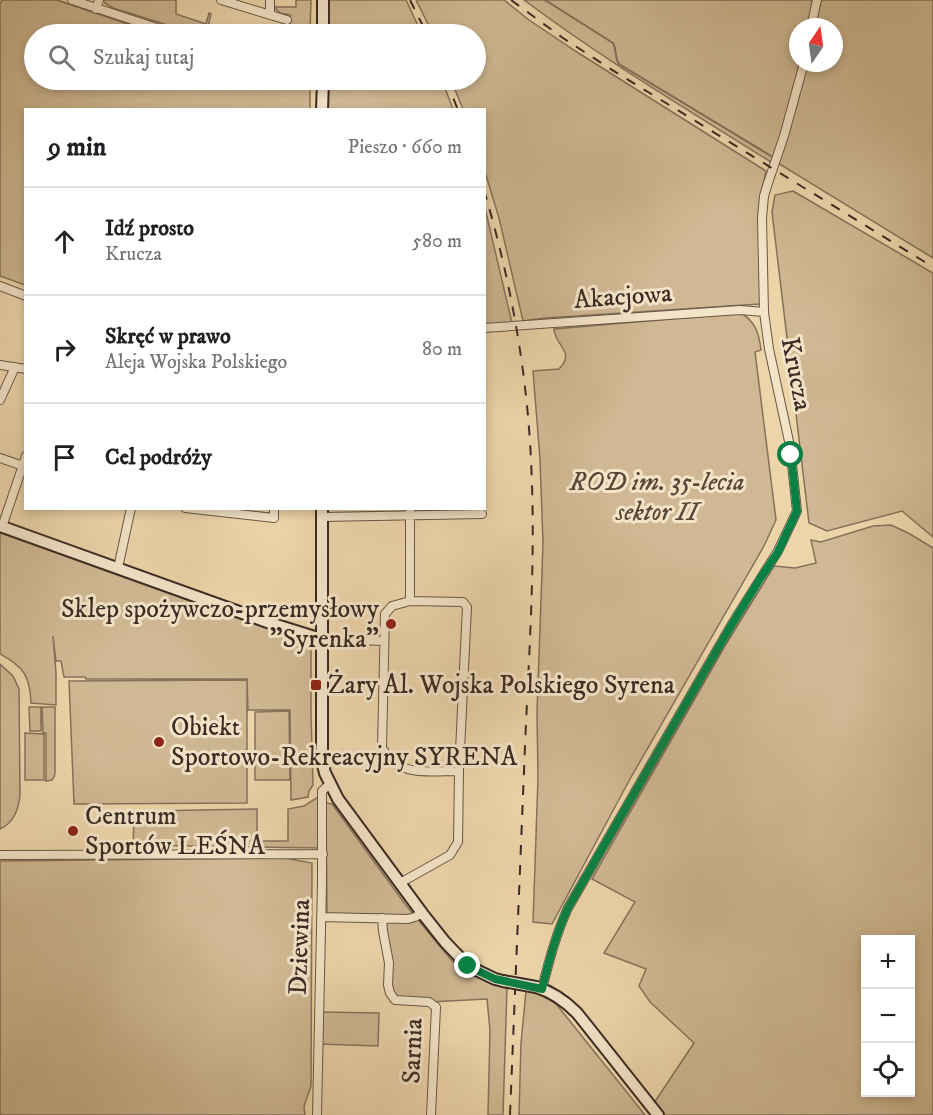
<!DOCTYPE html>
<html lang="pl">
<head>
<meta charset="utf-8">
<style>
	body { margin:0; font-family:"IM FELL DW Pica",serif; background:#f6f6f6; color:#202124 }
	.controls { position:absolute; right:18px; bottom:18px; display:grid; overflow:hidden; border-radius:0px; box-shadow:0 3px 9px #0003 }
	.controls button { width:54px; height:54px; display:grid; place-items:center; padding:0; border:0; border-bottom:2px solid #e0e0e0; background:#fff; color:#202124; font:30px sans-serif }
	.compass { position:absolute; left:789px; top:18px; width:54px; height:54px; border-radius:50%; background:#fff; box-shadow:0 3px 9px #0003; rotate:13deg }
	.stop { position:absolute; width:18px; height:18px; margin:-14px; border:4px solid #0b8043; border-radius:50%; background:#fff }
	.stop.end { background:#0b8043; border-color:#fff; box-shadow:0 2px 6px #0008 }
	.list { margin:0; padding:0; list-style:none }
	h2 { display:flex; justify-content:space-between; align-items:center; height:78px; margin:0; padding:0 24px; font-size:26px }
	h2 small { font-size:20px; font-weight:400; color:#757577 }
	.list li { display:grid; grid-template-columns:39px 1fr auto; gap:18px; align-items:center; box-sizing:border-box; height:108px; padding:0 24px; border-top:2px solid #e0e0e0 }
	.list b { display:block; font-size:22px; white-space:nowrap }
	.list p { margin:0; font-size:20px; white-space:nowrap; color:#757577 }
	.list em { font-size:20px; font-style:normal; color:#757577 }
	.icon { flex:none; width:33px; height:33px; fill:none; stroke:currentColor; stroke-width:2; stroke-linecap:round; stroke-linejoin:round }
	.map { position:relative; flex:none; width:933px; height:1115px; overflow:hidden }
	.search { position:absolute; background:#fff; box-shadow:0 3px 9px #0003; left:24px; top:24px; width:462px; height:66px; display:flex; align-items:center; gap:15px; box-sizing:border-box; padding:0 21px; border-radius:33px; color:#757577; font-size:22px }
	.panel { position:absolute; background:#fff; box-shadow:0 3px 9px #0003; left:24px; top:108px; width:462px; height:402px; border-radius:0px }
	.map>svg:first-child { display:block }
	.green { fill:#cfb893; stroke:#85725c; stroke-width:1.5; fill-rule:evenodd }
	.lines { fill:none; stroke-linecap:round; stroke-linejoin:round }
	.stream { stroke:#816e59; stroke-width:2 }
	.street-casing { stroke:#685646; stroke-width:10 }
	.secondary-casing { stroke:#3b2b24; stroke-width:14 }
	.street { stroke:#f3e4c8; stroke-width:8 }
	.secondary { stroke:#f3e4c8; stroke-width:10 }
	.rail { stroke:#3b2b24; stroke-width:2; stroke-dasharray:10 10; stroke-linecap:butt }
	.secondary-bridge-casing { stroke:#3b2b24; stroke-width:14; stroke-linecap:butt }
	.secondary-bridge { stroke:#f3e4c8; stroke-width:10 }
	.route { stroke:#0b8043; stroke-width:8 }
	.poi-dot { fill:#8f2418; stroke:#f3e4c8; stroke-width:2 }
	.labels { text-anchor:middle; dominant-baseline:central; stroke-width:6; stroke-linejoin:round; paint-order:stroke }
	.street-label { font-size:26px; fill:#3b2b24; stroke:#f3e4c8 }
	.park-label { font-size:26px; font-style:italic; fill:#59473a; stroke:#f3e4c8 }
	.poi-label { font-size:26px; fill:#3b2b24; stroke:#f3e4c8; text-anchor:start }
</style>
</head>
<body>
<div class="map">
<svg width="933" height="1115" viewBox="0 0 933 1115">
	<rect width="100%" height="100%" fill="#edd5aa"/>
	<filter id="stains"><feTurbulence type="fractalNoise" baseFrequency=".00333" numOctaves="4"/><feColorMatrix values="0 0 0 0 .2 0 0 0 0 .09 0 0 0 0 .02 0 0 0 .5 -.17"/></filter>
	<radialGradient id="worn" r=".72"><stop offset=".6" stop-color="#630" stop-opacity="0"/><stop offset="1" stop-color="#630" stop-opacity=".3"/></radialGradient>
	<path class="green" d="M2,0H57L157,34H34V80H174L183,83L184,80H310V109L26,110L25,285L0,276V4Z
		M105,0H176V14L206,24L209,13L211,14L208,27L233,34H196L113,8L105,3Z
		M296,0H311L310,34H285L291,15L280,13L274,7H296Z
		M326,0H406L422,34H326Z
		M416,0H504L529,20L580,54L766,171L759,207L760,304L545,318L523,321L499,218L485,172L484,110L463,109L451,80H476V34H433Z
		M524,0H933V258L778,163L774,164C690,111 604,60 524,0ZM798,27H834V63H798Z
		M326,80H442L453,109H326Z
		M793,191L933,273V537L902,511L827,531L809,523L772,212L775,195Z
		M484,204L512,323L485,326Z
		M741,313C756,322 759,334 761,350L755,352L776,520L764,546L630,779L552,924L533,922L538,778L537,712L543,543L540,459L533,371L559,369C576,352 555,346 554,329Z
		M891,525L910,534L933,548V1115H659L652,1106L694,1043L650,1002L639,986L646,969L604,953L635,902L592,879L725,646L774,566L795,568L816,563L811,540L821,542L873,526ZM866,940H910V1092H866Z
		M0,530L54,548L307,641V644L311,649V714L313,785L309,791L308,797L291,800L290,710H248L247,679H86L85,677H64L61,661H56L53,636L56,673V705L31,703C30,676 24,667 0,654Z
		M0,664L13,676L19,689L20,796C18,810 14,823 0,829Z
		M247,680V803L74,804L69,681Z
		M29,707H41V731H30Z
		M42,707H55V773L54,777L52,780L46,781V733H43Z
		M289,711L290,780H255V712Z
		M25,733L44,734V780H25Z
		M318,797L321,848L133,845L134,818L146,811L257,809V841H288V809L304,806Z
		M326,803L332,804L405,904L452,961L492,984L507,988L503,1115H488L490,1030L487,999L429,1002L395,1000L390,993L382,918L327,917Z
		M285,858L312,863L311,1086L304,1106L305,1115H0V861Z
		M526,991L542,994L557,1005L645,1115H519L521,1043Z
		M319,1012L379,1013L378,1046L319,1044Z"/>
	<g class="lines">
		<path class="stream" d="M545,0L613,43C617,50 614,56 619,64L771,156"/>
		<defs>
			<path id="street" d="M72,0L175,34
				M221,0L287,20
				M96,9L99,0
				M270,15V0
				M811,27L817,0
				M0,286L26,296
				M484,328L740,310L764,312
				M0,365L26,369
				M0,400L15,367
				M0,458L26,467
				M185,508L274,518V508
				M410,508V601L392,606L385,614L382,748C399,778 429,771 459,771
				M322,517L482,514
				M2,527L26,456
				M118,568L131,508
				M321,639L384,641
				M0,855L323,854
				M400,883L450,855L458,842L459,771L467,607L463,602L410,601
				M321,917L408,919L415,917L422,913
				M382,918L383,931L389,963L388,985L390,993L395,1000L429,1002L436,1007L431,1115
				M542,989C549,961 556,934 568,908L732,624L778,551L797,511L790,446L769,349L764,312L762,218L764,196L768,183L784,136L804,63
				M317,1115L322,883V791L330,784"/>
			<path id="secondary" d="M323,0V34
				M322,110L323,80
				M322,508V761L325,773L338,799L422,913L445,942L468,966L495,979L503,981
				M0,526L270,623L321,639
				M536,987C553,992 565,1001 577,1013L658,1115"/>
		</defs>
		<use href="#street" class="street-casing"/>
		<use href="#secondary" class="secondary-casing"/>
		<use href="#street" class="street"/>
		<use href="#secondary" class="secondary"/>
		<path class="rail" d="M410,0L427,34
			M511,0L563,38L609,68L933,267
			M446,80L458,110
			M484,190C510,278 527,370 531,461C536,556 529,651 525,746C520,869 515,992 510,1115"/>
		<defs>
			<path id="secondary-bridge" d="M503,981L536,987"/>
		</defs>
		<use href="#secondary-bridge" class="secondary-bridge-casing"/>
		<use href="#secondary-bridge" class="secondary-bridge"/>
	</g>
	<g class="lines">
		<path class="route" d="M468,966L495,979L542,989C549,961 556,934 568,908L732,624L760,579L778,552L797,511L791,455"/>
	</g>
	<g class="poi-dot">
		<circle cx="391" cy="624" r="6"/>
		<rect x="310" y="679" width="12" height="12" rx="3"/>
		<circle cx="159" cy="742" r="6"/>
		<circle cx="73" cy="831" r="6"/>
	</g>
	<g class="labels">
		<g class="street-label">
			<text transform="translate(623 297) rotate(-4)">Akacjowa</text>
			<text transform="translate(796 374) rotate(79)">Krucza</text>
			<text transform="translate(300 947) rotate(-88)">Dziewina</text>
			<text transform="translate(413 1051) rotate(-88)">Sarnia</text>
		</g>
		<g class="park-label">
			<text x="657" y="482">ROD im. 35-lecia<tspan x="657" dy="30">sektor II</tspan></text>
		</g>
		<g class="poi-label">
			<text x="379" y="609" text-anchor="end">Sklep spożywczo-przemysłowy<tspan x="379" dy="30">"Syrenka"</tspan></text>
			<text x="328" y="685">Żary Al. Wojska Polskiego Syrena</text>
			<text x="171" y="727">Obiekt<tspan x="171" dy="30">Sportowo-Rekreacyjny SYRENA</tspan></text>
			<text x="85" y="816">Centrum<tspan x="85" dy="30">Sportów LEŚNA</tspan></text>
		</g>
	</g>
	<rect width="100%" height="100%" filter="url(#stains)"/>
	<rect width="100%" height="100%" fill="url(#worn)"/>
</svg>
<div class="controls">
<button>+</button>
<button>−</button>
<button><svg class="icon" aria-label="locate" viewBox="0 0 24 24"><circle cx="12" cy="12" r="6"/><path d="M12 2v4M12 18v4M2 12h4M18 12h4"/></svg></button>
</div>
<svg class="compass" viewBox="-18 -18 36 36"><path d="M0-13l5 13h-10z" fill="#e53935"/><path d="M0 13l5-13h-10z" fill="#757577"/></svg>
<div class="stop" style="left:791px;top:455px"></div>
<div class="stop end" style="left:468px;top:966px"></div>
<div class="search"><svg class="icon" aria-label="search" viewBox="0 0 24 24"><circle cx="10" cy="10" r="6"/><path d="M15 15l6 6"/></svg>Szukaj tutaj</div>
<section class="panel">
<h2>9 min<small>Pieszo · 660 m</small></h2>
<ul class="list">
<li><svg class="icon" aria-label="ahead" viewBox="0 0 24 24"><path d="M12 20V5M6 11l6-6 6 6"/></svg><div><b>Idź prosto</b><p>Krucza</p></div><em>580 m</em></li>
<li><svg class="icon" aria-label="right" viewBox="0 0 24 24"><path d="M7 20v-9h11M14 6l5 5-5 5"/></svg><div><b>Skręć w prawo</b><p>Aleja Wojska Polskiego</p></div><em>80 m</em></li>
<li><svg class="icon" aria-label="arrive" viewBox="0 0 24 24"><path d="M6 21V4h12l-3 4 3 4H6"/></svg><div><b>Cel podróży</b></div></li>
</ul>
</section>
</div>
</body>
</html>
